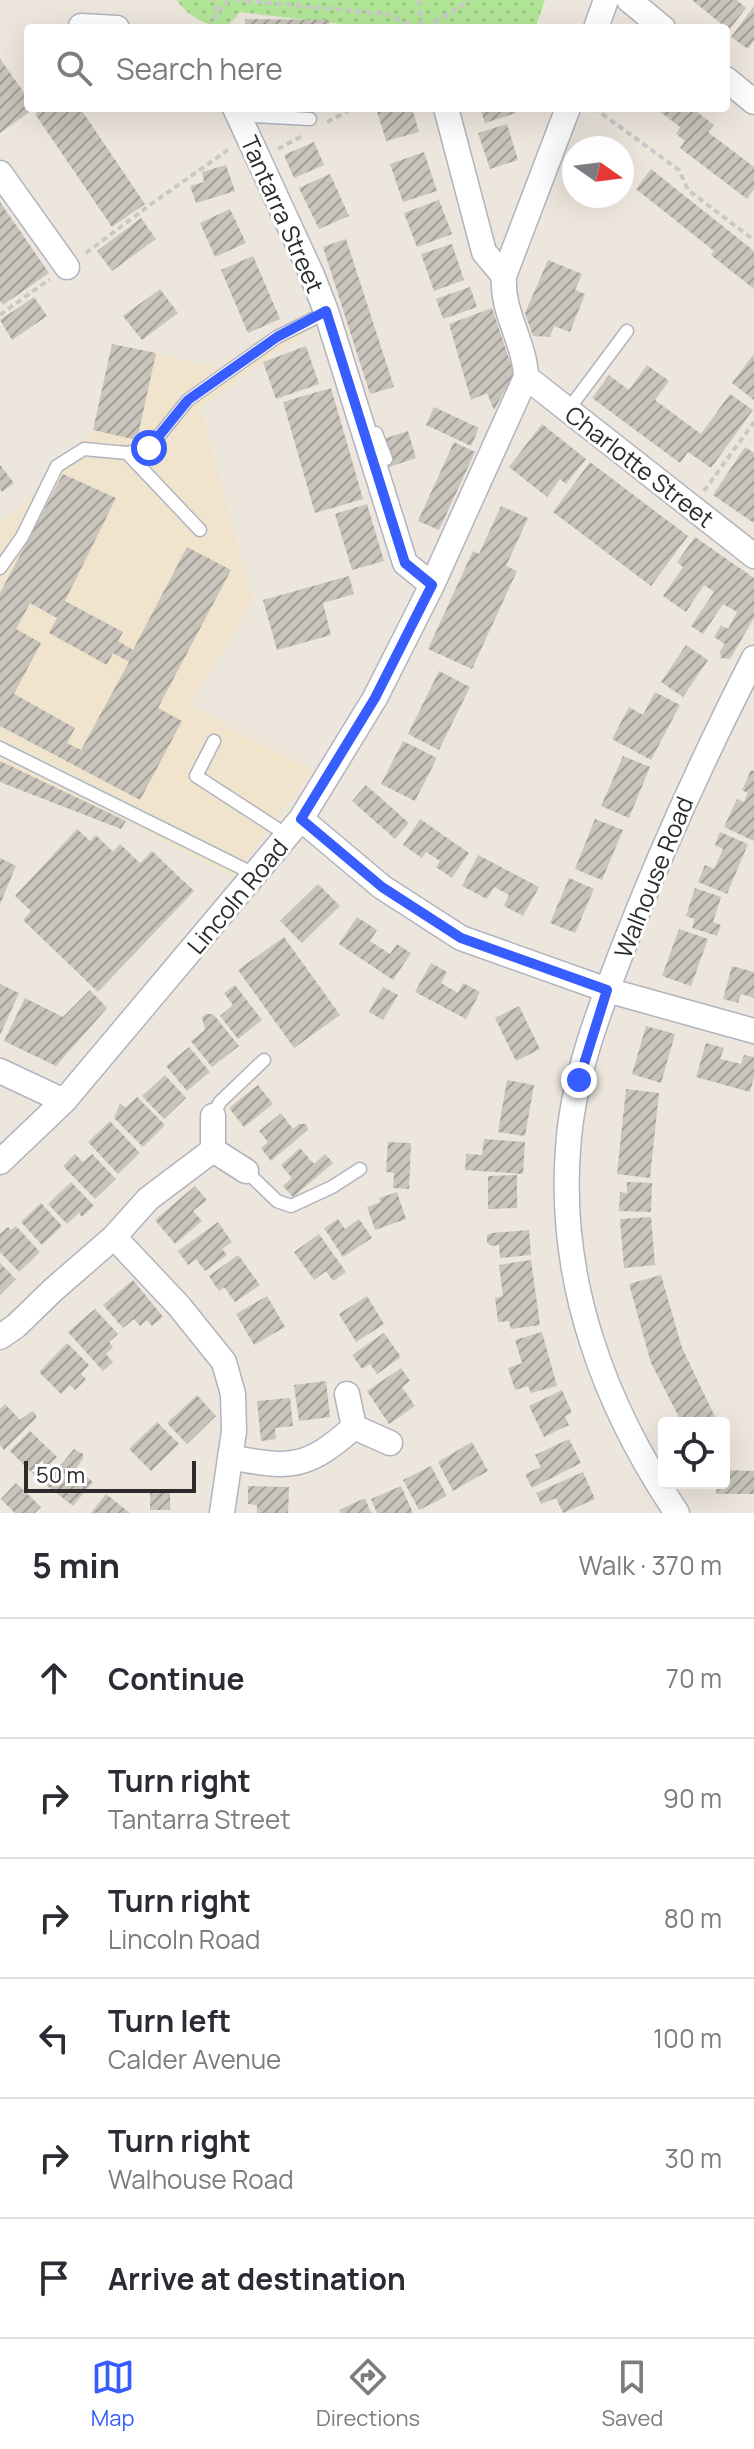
<!DOCTYPE html>
<html lang="en">
<head>
<meta charset="utf-8">
<style>
	body { margin:0; font-family:Manrope,sans-serif; background:#f7f7f7; color:#2b2b33 }
	.controls { position:absolute; right:24px; bottom:24px; display:grid; overflow:hidden; border-radius:8px; box-shadow:0 8px 32px #0002 }
	.controls button { width:72px; height:72px; display:grid; place-items:center; padding:0; border:0; border-bottom:2px solid #e1e1e2; background:#fff; color:#2b2b33; font:40px sans-serif }
	.compass { position:absolute; left:562px; top:136px; width:72px; height:72px; border-radius:50%; background:#fff; box-shadow:0 8px 32px #0002; rotate:104deg }
	.scale { position:absolute; left:24px; bottom:20px; width:172px; box-sizing:border-box; padding-left:8px; border:4px solid #2b2b2b; border-top:0; font-size:22px; line-height:28px; white-space:nowrap; color:#2b2b2b; -webkit-text-stroke:6px #fff; paint-order:stroke }
	.stop { position:absolute; width:24px; height:24px; margin:-18px; border:6px solid #385dff; border-radius:50%; background:#fff }
	.stop.end { background:#385dff; border-color:#fff; box-shadow:0 2px 8px #0008 }
	.list { margin:0; padding:0; list-style:none }
	h2 { display:flex; justify-content:space-between; align-items:center; height:104px; margin:0; padding:0 32px; font-size:34px }
	h2 small { font-size:26px; font-weight:400; color:#7c7c81 }
	.list li { display:grid; grid-template-columns:52px 1fr auto; gap:24px; align-items:center; box-sizing:border-box; height:120px; padding:0 32px; border-top:2px solid #e1e1e2 }
	.list b { display:block; font-size:30px; white-space:nowrap }
	.list p { margin:0; font-size:26px; white-space:nowrap; color:#7c7c81 }
	.list em { font-size:26px; font-style:normal; color:#7c7c81 }
	.icon { flex:none; width:44px; height:44px; fill:none; stroke:currentColor; stroke-width:2; stroke-linecap:round; stroke-linejoin:round }
	.map { position:relative; flex:none; width:754px; height:1513px; overflow:hidden }
	.search { position:absolute; background:#fff; box-shadow:0 8px 32px #0002; left:24px; right:24px; top:24px; height:88px; display:flex; align-items:center; gap:20px; box-sizing:border-box; padding:0 28px; border-radius:8px; color:#7c7c81; font-size:30px }
	.sheet { height:824px; background:#fff }
	nav { display:flex; justify-content:space-around; align-items:center; box-sizing:border-box; height:112px; border-top:2px solid #e1e1e2; background:#fff; font-size:22px; color:#7c7c81 }
	nav a { display:grid; justify-items:center; gap:4px }
	nav .on { color:#385dff }
	.map>svg:first-child { display:block }
	.education { fill:#f0e4cc }
	.grass { fill:url(#grass-dots) }
	.building { fill:url(#building-hatch); fill-rule:evenodd }
	.lines { fill:none; stroke-linecap:round; stroke-linejoin:round }
	.lane-casing { stroke:#b1b3bf; stroke-width:15 }
	.street-casing { stroke:#b1b3bf; stroke-width:27 }
	.path { stroke:#c8c8c8; stroke-width:4; stroke-dasharray:6 4; stroke-linecap:butt }
	.lane { stroke:#fff; stroke-width:12 }
	.street { stroke:#fff; stroke-width:24 }
	.route { stroke:#385dff; stroke-width:10 }
	.labels { text-anchor:middle; dominant-baseline:central; stroke-width:6; stroke-linejoin:round; paint-order:stroke }
	.street-label { font-size:24px; fill:#2b2b2b; stroke:#fff }
</style>
</head>
<body>
<div class="map">
<svg width="754" height="1513" viewBox="0 0 754 1513">
	<defs>
		<pattern id="grass-dots" width="8" height="8" patternUnits="userSpaceOnUse" patternTransform="scale(2)"><rect width="8" height="8" fill="#b2e697"/><path d="M2 2h.1M6 6h.1" fill="none" stroke="#99c582" stroke-width="1.8" stroke-linecap="round"/></pattern>
		<pattern id="building-hatch" width="6" height="6" patternUnits="userSpaceOnUse" patternTransform="scale(2)"><rect width="6" height="6" fill="#c9c4bb"/><path d="M-1 1l2-2M0 6l6-6M5 7l2-2" fill="none" stroke="#a39f98"/></pattern>
	</defs>
	<rect width="100%" height="100%" fill="#ede6dd"/>
	<path class="education" d="M315,308L319,325L263,362L201,408L253,601L191,704L232,729L314,770L233,877L126,821L0,761V522L22,506L93,430L112,344L221,368Z"/>
	<path class="grass" d="M177,0H545L535,28H376L240,12L226,28C211,28 184,14 177,0Z"/>
	<path class="building" d="M692,0H737L746,8L729,30Z
		M754,6V40L748,49L731,37Z
		M245,19L329,20V28H245Z
		M0,59L28,98V108H35L0,133Z
		M44,108H80L145,204L112,227L35,114Z
		M376,108H412L419,132L386,141Z
		M480,108H514L516,113L485,123Z
		M655,108H692L714,125L708,132L754,167V189L747,199L680,148L685,141L676,134L680,127Z
		M507,124L518,160L490,169L478,133Z
		M314,142L324,165L294,178L284,155Z
		M424,152L437,191L403,202L390,164Z
		M226,165L235,191L196,203L190,186L204,182L202,172Z
		M651,169L754,251V289L711,255L714,251L636,189Z
		M330,174L349,216L319,229L299,188Z
		M439,200L452,234L417,247L404,213Z
		M0,202L49,273L3,305L0,301Z
		M230,209L246,243L215,257L200,223Z
		M141,218L156,239L112,271L97,251Z
		M346,239L394,387L370,394L323,247Z
		M452,244L464,280L434,291L421,254Z
		M253,256L280,319L248,333L221,270Z
		M548,260L582,274L575,290L585,294L570,332L554,326L550,337L533,336L525,313Z
		M470,287L477,307L443,319L436,299Z
		M160,289L178,313L142,340L123,316Z
		M34,297L47,316L12,340L0,320Z
		M492,308L514,374L494,410L487,393L471,400L449,324Z
		M112,344L156,353L137,440L93,430Z
		M306,346L319,384L276,399L263,362Z
		M754,354V400L732,383Z
		M647,365L669,381L655,400L701,434L730,394L753,410L711,468L688,452L680,463L592,398L609,375L629,390Z
		M331,388L363,499L315,513L283,402Z
		M434,407L479,428L471,446L426,425Z
		M542,424L586,459L566,484L560,479L547,497L509,467Z
		M408,431L416,458L389,467L380,440Z
		M454,442L475,452L439,530L418,521Z
		M745,447L754,453V523L713,495Z
		M590,462L688,536L651,586L553,512Z
		M0,465L14,483L2,492L0,489Z
		M63,474L116,498L65,601L123,632L118,641L133,650L187,547L231,570L158,708L182,721L140,800L0,726V593ZM30,603L57,618L49,633L107,665L113,653L129,662L81,750L67,743L75,728L14,694L41,643L16,629Z
		M367,504L384,561L352,570L335,514Z
		M501,506L528,518L506,566L517,571L472,669L428,649L473,551L479,554Z
		M695,537L754,578V618L730,659L721,658L720,651L725,644L714,637L721,625L728,629L737,612L723,604L703,634L691,626L714,592L704,585L686,612L663,596L683,567L677,562Z
		M349,576L354,594L323,603L331,635L277,650L263,600Z
		M686,645L708,660L683,697L661,682Z
		M439,671L470,687L439,750L408,734Z
		M655,692L680,705L651,760L612,739L629,707L643,715Z
		M403,741L437,758L415,801L381,784Z
		M623,756L650,767L629,818L601,806Z
		M0,761L126,821L121,829L0,782Z
		M751,770L754,771V841L724,827L737,799L744,802L748,793L742,790Z
		M366,785L409,823L395,839L352,801Z
		M420,819L469,853L452,878L436,867L440,861L426,852L422,858L403,845Z
		M595,819L623,830L602,880L575,869Z
		M77,829L90,841L96,835L113,852L120,844L140,863L152,851L194,891L98,992L23,920L31,911L15,896Z
		M720,832L748,844L727,894L698,882L705,865L714,869L723,849L715,845Z
		M478,855L539,887L523,916L504,906L509,895L494,887L487,899L462,886Z
		M0,858L16,866L0,904Z
		M569,878L594,889L575,933L550,923Z
		M318,884L340,906L302,943L280,921Z
		M695,888L721,897L713,922L721,925L717,936L692,928L695,919L686,916Z
		M357,917L377,930L370,941L390,954L397,944L411,953L393,980L339,944Z
		M679,929L708,939L691,986L662,976Z
		M284,937L340,1015L294,1048L238,970Z
		M431,963L447,972L441,983L458,993L463,983L480,992L466,1019L415,992Z
		M732,966L754,972V998L741,994L738,1003L723,999Z
		M0,984L19,993L0,1035Z
		M235,985L262,1020L238,1039L220,1016L233,1005L224,993Z
		M383,987L398,995L383,1020L369,1012Z
		M90,990L107,1008L56,1066L4,1041L25,998L63,1017Z
		M519,1006L540,1049L516,1061L495,1018Z
		M206,1014H213L239,1046L212,1067L191,1041L205,1030L202,1017Z
		M646,1026L675,1034L661,1083L632,1074Z
		M706,1043L724,1048L720,1059L741,1064L744,1055L754,1057V1077L750,1092L696,1077Z
		M189,1047L210,1072L187,1091L166,1066Z
		M165,1075L186,1098L164,1119L142,1096Z
		M507,1080L534,1085L525,1136L498,1132Z
		M258,1085L273,1104L244,1127L229,1108Z
		M626,1089L659,1093L650,1178L617,1174Z
		M137,1097L165,1125L143,1147L114,1118L120,1104L126,1107Z
		M281,1113L293,1129L299,1124H306L308,1130L271,1161L261,1148L268,1142L259,1131Z
		M110,1121L140,1153L118,1174L88,1142Z
		M484,1139L525,1142L523,1174L465,1170L466,1154L482,1155Z
		M388,1142L411,1143L409,1189L393,1188L394,1173L386,1172Z
		M300,1148L314,1164L325,1154L333,1163L293,1197L283,1186L292,1178L281,1165Z
		M75,1154L83,1162L92,1154L116,1179L95,1199L63,1166Z
		M517,1175V1208L488,1209V1176Z
		M71,1182L94,1206L82,1217L79,1213L67,1224L48,1204Z
		M627,1182L652,1183L651,1212L619,1211L620,1192L627,1193Z
		M195,1186L207,1200L193,1211L202,1221L175,1244L155,1220Z
		M397,1192L406,1219L375,1230L367,1207L381,1202L379,1198Z
		M41,1203L62,1226L42,1245L21,1222Z
		M651,1217L655,1265L624,1268L620,1219Z
		M338,1219L345,1229L359,1219L372,1238L343,1257L324,1228Z
		M218,1222L232,1242L222,1249L227,1255L205,1271L196,1259L188,1265L178,1251Z
		M16,1226L40,1252L19,1272L0,1252V1234L8,1227L11,1230Z
		M529,1230L531,1255L500,1258L499,1245L491,1246L487,1242V1235L492,1233Z
		M319,1234L346,1272L333,1281L326,1271L314,1280L294,1252Z
		M238,1255L260,1285L235,1302L224,1287L219,1291L209,1276Z
		M531,1260L540,1325L511,1329L509,1321L498,1322L495,1298L503,1296L499,1265Z
		M0,1263L16,1279L0,1295Z
		M661,1275L682,1348L717,1421L712,1423H682L651,1363L629,1284Z
		M133,1280L163,1317L152,1326L147,1320L140,1326L134,1319L123,1328L103,1305Z
		M267,1296L285,1327L254,1345L236,1314Z
		M367,1296L384,1324L356,1342L339,1314Z
		M95,1309L118,1334L109,1342L113,1347L106,1354L113,1362L103,1371L68,1332Z
		M542,1332L557,1386L531,1393L528,1386L515,1390L508,1368L522,1363L515,1340Z
		M384,1333L401,1357L377,1374L370,1364L362,1369L352,1355Z
		M67,1343L89,1365L81,1374L86,1379L75,1390L70,1385L61,1394L39,1372Z
		M401,1368L410,1381L402,1387L415,1406L389,1424L367,1391Z
		M326,1381L330,1417L299,1421L294,1385Z
		M562,1390L572,1413L565,1416L569,1425L544,1437L529,1406Z
		M197,1395L216,1416L187,1444L167,1423Z
		M290,1398L293,1426L275,1428L276,1439L261,1441L257,1401Z
		M5,1404L20,1420L32,1411L36,1414V1418L4,1450L0,1445V1409Z
		M157,1422L179,1444L151,1471L129,1449Z
		M30,1431L57,1457L36,1477L10,1451Z
		M569,1439L581,1463L532,1488L525,1474L541,1467L535,1455Z
		M472,1442L488,1471L453,1491L438,1462Z
		M74,1449L83,1454V1459L76,1468L93,1482L73,1506L45,1484Z
		M431,1466L447,1496L419,1510L403,1480Z
		M724,1470L754,1471V1494H716L717,1483H724Z
		M583,1472L595,1499L563,1513L556,1498L541,1504L536,1493Z
		M16,1483L41,1507L35,1513H15L1,1499Z
		M248,1486L289,1487L288,1513H257V1505L248,1504Z
		M401,1486L413,1513H377L371,1499Z
		M150,1490H170V1510H150Z
		M106,1494L130,1513H91Z
		M365,1498L371,1513H341L339,1510Z"/>
	<g class="lines">
		<defs>
			<path id="lane" d="M238,115L310,119
				M568,410L627,331
				M376,433L386,459
				M127,453L200,530
				M0,568L22,537L57,466L84,449L127,453L149,448L188,400L277,337L327,312
				M214,741L196,776L287,835
				M0,748L254,874
				M213,1116L220,1102L264,1060
				M246,1171L277,1201L291,1206L332,1187L360,1169"/>
			<path id="street" d="M629,0L663,28
				M81,26L117,28
				M596,28L606,0
				M726,79L754,102
				M235,108L312,275L326,311L405,563L432,585
				M446,108L484,252L504,276
				M0,173L67,267
				M526,377L754,556
				M301,819L382,887L461,938L607,990L754,1031
				M0,1071L64,1101
				M213,1116V1150L246,1171
				M0,1162L64,1101L301,819L375,698L432,585L526,377C525,342 501,312 504,276L568,108
				M114,1237L179,1306L224,1362L233,1394L234,1431L222,1513
				M0,1337L16,1326L53,1290L114,1237L148,1199L213,1150
				M347,1394L354,1427L390,1443
				M230,1457C290,1469 307,1469 354,1427
				M677,1513C604,1405 558,1281 568,1149C572,1081 598,1013 622,951C661,850 705,754 754,658"/>
		</defs>
		<use href="#lane" class="lane-casing"/>
		<use href="#street" class="street-casing"/>
		<path class="path" d="M236,0L387,14L417,28
			M419,0L422,28
			M218,12L229,0
			M208,28L218,12L213,0
			M426,28L470,0
			M594,108L679,170L688,190L754,240
			M327,122L353,108
			M278,149L302,136
			M86,253L154,202L228,150
			M0,315L50,279
			M704,491L754,422"/>
		<use href="#lane" class="lane"/>
		<use href="#street" class="street"/>
	</g>
	<g class="lines">
		<path class="route" d="M149,448L188,400L277,337L326,311L405,563L432,585L375,698L301,819L382,887L461,938L607,990L579,1080"/>
	</g>
	<g class="labels">
		<g class="street-label">
			<text transform="translate(283 214) rotate(66)">Tantarra Street</text>
			<text transform="translate(640 466) rotate(38)">Charlotte Street</text>
			<text transform="translate(653 877) rotate(-68)">Walhouse Road</text>
			<text transform="translate(237 896) rotate(-50)">Lincoln Road</text>
		</g>
	</g>
</svg>
<div class="controls">
<button><svg class="icon" aria-label="locate" viewBox="0 0 24 24"><circle cx="12" cy="12" r="6"/><path d="M12 2v4M12 18v4M2 12h4M18 12h4"/></svg></button>
</div>
<svg class="compass" viewBox="-18 -18 36 36"><path d="M0-13l5 13h-10z" fill="#e53935"/><path d="M0 13l5-13h-10z" fill="#7c7c81"/></svg>
<div class="scale">50 m</div>
<div class="stop" style="left:149px;top:448px"></div>
<div class="stop end" style="left:579px;top:1080px"></div>
<div class="search"><svg class="icon" aria-label="search" viewBox="0 0 24 24"><circle cx="10" cy="10" r="6"/><path d="M15 15l6 6"/></svg>Search here</div>
</div>
<section class="sheet">
<h2>5 min<small>Walk · 370 m</small></h2>
<ul class="list">
<li><svg class="icon" aria-label="ahead" viewBox="0 0 24 24"><path d="M12 20V5M6 11l6-6 6 6"/></svg><div><b>Continue</b></div><em>70 m</em></li>
<li><svg class="icon" aria-label="right" viewBox="0 0 24 24"><path d="M7 20v-9h11M14 6l5 5-5 5"/></svg><div><b>Turn right</b><p>Tantarra Street</p></div><em>90 m</em></li>
<li><svg class="icon" aria-label="right" viewBox="0 0 24 24"><path d="M7 20v-9h11M14 6l5 5-5 5"/></svg><div><b>Turn right</b><p>Lincoln Road</p></div><em>80 m</em></li>
<li><svg class="icon" aria-label="left" viewBox="0 0 24 24"><path d="M17 20v-9H6M10 6l-5 5 5 5"/></svg><div><b>Turn left</b><p>Calder Avenue</p></div><em>100 m</em></li>
<li><svg class="icon" aria-label="right" viewBox="0 0 24 24"><path d="M7 20v-9h11M14 6l5 5-5 5"/></svg><div><b>Turn right</b><p>Walhouse Road</p></div><em>30 m</em></li>
<li><svg class="icon" aria-label="arrive" viewBox="0 0 24 24"><path d="M6 21V4h12l-3 4 3 4H6"/></svg><div><b>Arrive at destination</b></div></li>
</ul>
</section>
<nav>
<a class="on"><svg class="icon" aria-label="map" viewBox="0 0 24 24"><path d="M3 6l6-2 6 2 6-2v14l-6 2-6-2-6 2zM9 4v14M15 6v14"/></svg>Map</a>
<a><svg class="icon" aria-label="directions" viewBox="0 0 24 24"><path d="M12 3l9 9-9 9-9-9zM9 14v-3h6M13 9l2 2-2 2"/></svg>Directions</a>
<a><svg class="icon" aria-label="saved" viewBox="0 0 24 24"><path d="M7 4h10v16l-5-4-5 4z"/></svg>Saved</a>
</nav>
</body>
</html>
